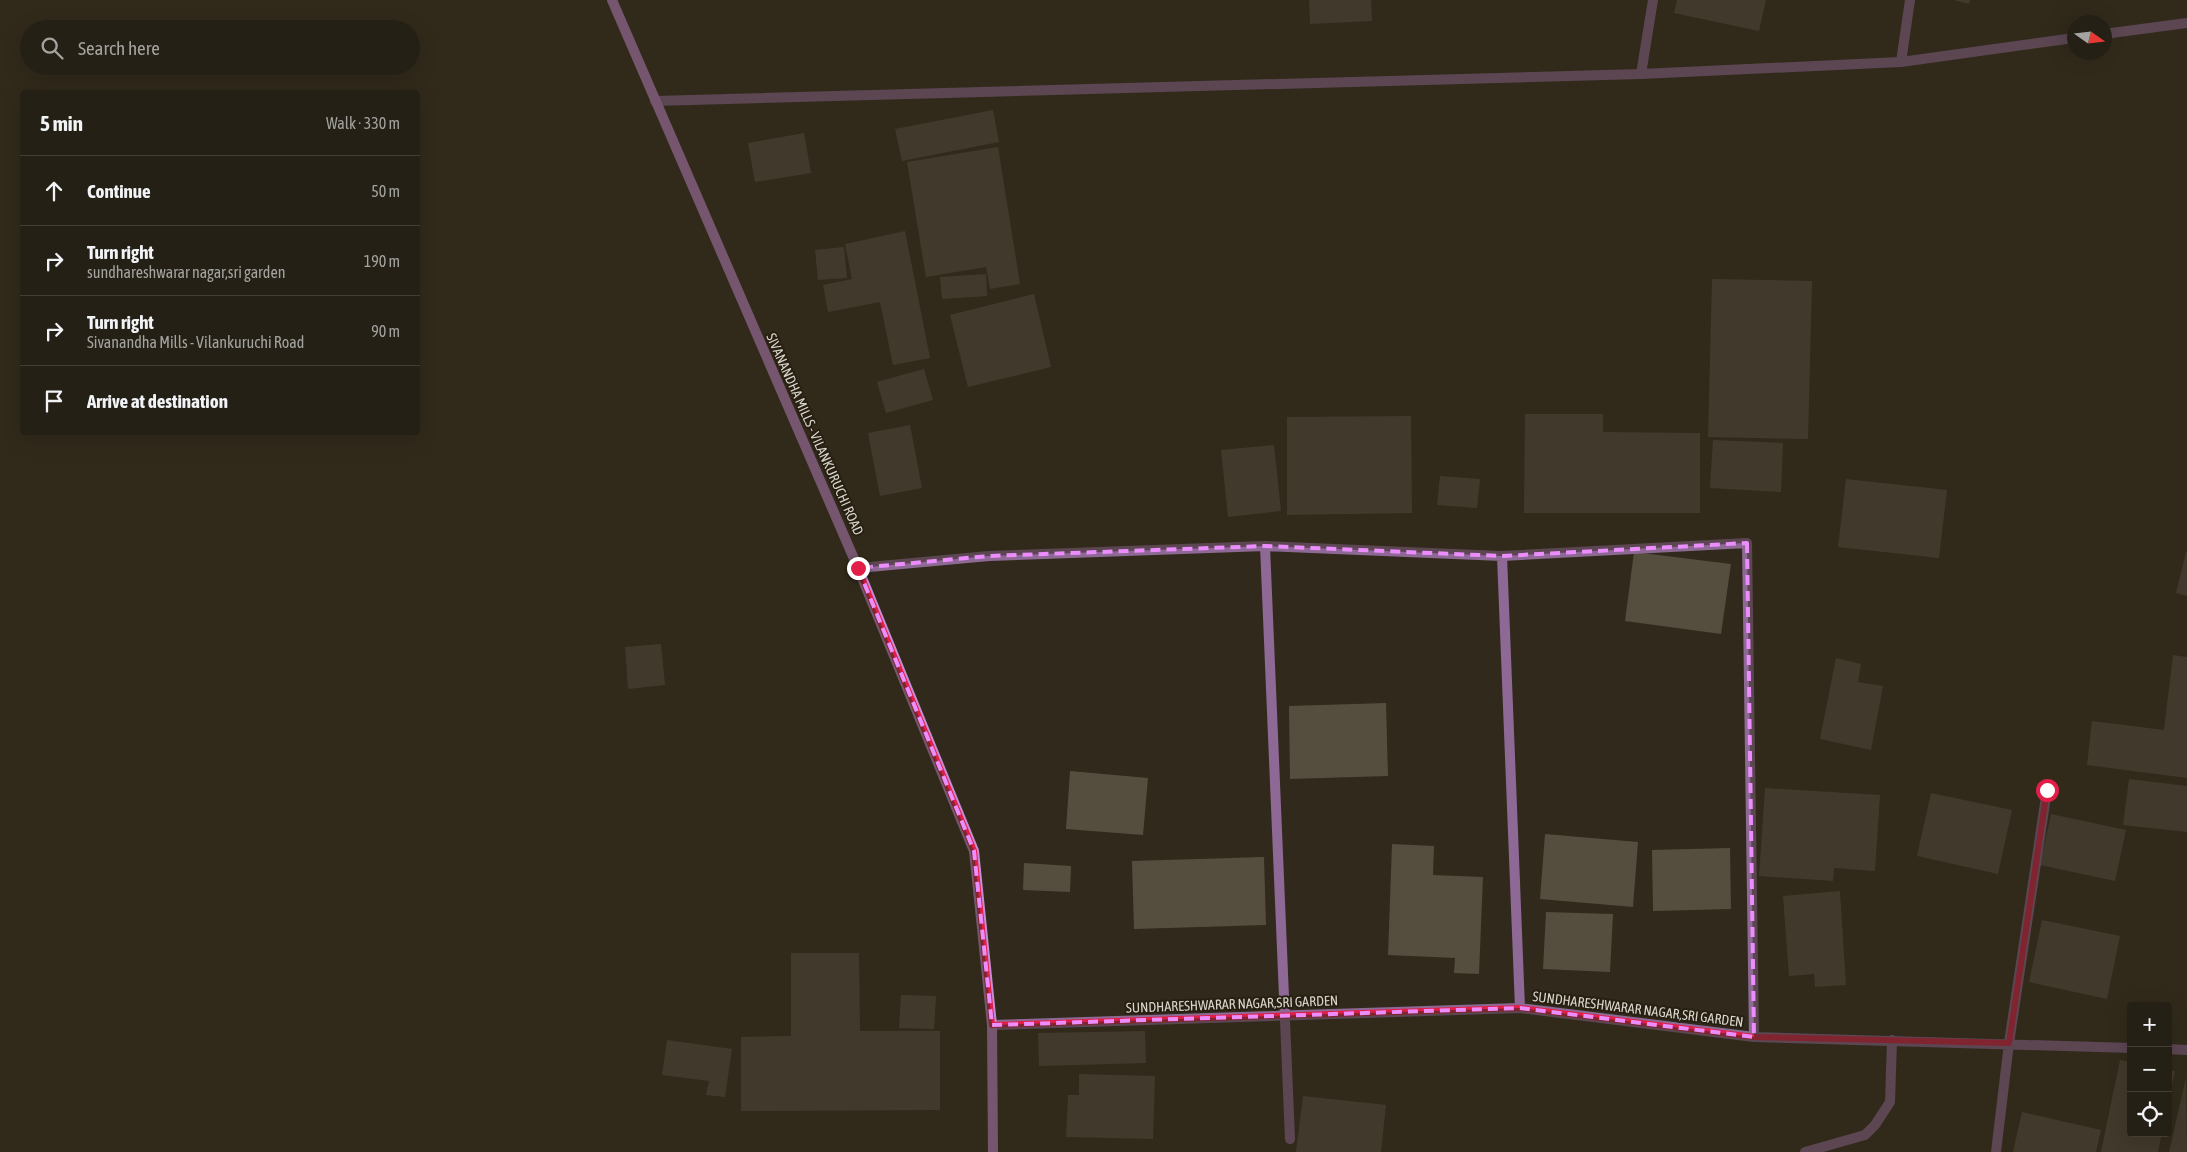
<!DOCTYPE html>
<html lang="en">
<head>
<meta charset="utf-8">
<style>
	body { margin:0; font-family:"Asap Condensed",sans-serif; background:#312d22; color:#f1f3f6 }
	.controls { position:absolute; right:15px; bottom:15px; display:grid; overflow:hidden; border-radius:5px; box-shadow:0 5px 20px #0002 }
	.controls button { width:45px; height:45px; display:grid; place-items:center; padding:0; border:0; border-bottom:1px solid #423e34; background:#252015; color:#f1f3f6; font:25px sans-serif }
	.compass { position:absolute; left:2067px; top:15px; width:45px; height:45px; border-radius:50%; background:#252015; box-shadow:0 5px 20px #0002; rotate:104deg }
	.stop { position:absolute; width:15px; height:15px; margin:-11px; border:4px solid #e11d48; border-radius:50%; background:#fff }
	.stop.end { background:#e11d48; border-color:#fff; box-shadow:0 1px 5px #0008 }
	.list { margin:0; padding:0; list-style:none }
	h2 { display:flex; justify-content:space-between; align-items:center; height:65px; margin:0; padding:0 20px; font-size:21px }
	h2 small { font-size:16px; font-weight:400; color:#a3a3a0 }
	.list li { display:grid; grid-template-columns:32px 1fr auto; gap:15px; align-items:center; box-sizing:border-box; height:70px; padding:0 20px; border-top:1px solid #423e34 }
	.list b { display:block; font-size:19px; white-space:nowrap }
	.list p { margin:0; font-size:16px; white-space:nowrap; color:#a3a3a0 }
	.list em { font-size:16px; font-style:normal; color:#a3a3a0 }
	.icon { flex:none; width:28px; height:28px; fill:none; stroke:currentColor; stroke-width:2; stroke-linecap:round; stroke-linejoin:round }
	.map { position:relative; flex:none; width:2187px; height:1152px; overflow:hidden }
	.search { position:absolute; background:#252015; box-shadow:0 5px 20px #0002; left:20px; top:20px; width:400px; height:55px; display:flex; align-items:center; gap:12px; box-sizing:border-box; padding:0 18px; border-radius:28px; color:#a3a3a0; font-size:19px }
	.panel { position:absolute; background:#252015; box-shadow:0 5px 20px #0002; left:20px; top:90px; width:400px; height:345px; border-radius:5px }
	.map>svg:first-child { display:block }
	.building { fill:#554d3e }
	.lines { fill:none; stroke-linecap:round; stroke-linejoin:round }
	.street { stroke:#8f6995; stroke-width:10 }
	.secondary { stroke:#c88cd3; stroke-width:10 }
	.route { stroke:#e11d48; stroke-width:6 }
	.marked { fill:none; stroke:#eb8dfc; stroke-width:4; stroke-dasharray:10 6; stroke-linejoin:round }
	.labels { text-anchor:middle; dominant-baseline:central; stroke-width:4; stroke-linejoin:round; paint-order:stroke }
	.street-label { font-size:14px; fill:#d9d5cc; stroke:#272012 }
</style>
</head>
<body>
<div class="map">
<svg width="2187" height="1152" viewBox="0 0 2187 1152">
	<rect width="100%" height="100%" fill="#312a1c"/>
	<path class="building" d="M1309,0H1371L1372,21L1310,24Z
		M1677,0H1766L1759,31L1674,13Z
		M1954,0H1970L1969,4Z
		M993,110L999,142L902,161L895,129Z
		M804,133L811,173L755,182L748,143Z
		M998,147L1020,284L990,289L986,267L926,277L907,162Z
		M905,231L930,358L893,365L880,302L828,312L823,285L852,279L845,244Z
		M844,247L847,278L818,280L815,250Z
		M986,274L987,296L942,299L940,277Z
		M1712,279L1812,281L1808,439L1708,437Z
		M1034,294L1051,367L968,387L950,315Z
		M924,369L933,400L886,413L877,382Z
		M1525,414H1603V432L1700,433V513H1524Z
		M1411,416L1412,513L1287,515V417Z
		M910,425L922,488L880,496L868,433Z
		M1713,440L1783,443L1781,492L1710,488Z
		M1274,445L1281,511L1228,517L1221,450Z
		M1440,476L1480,479L1477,508L1437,505Z
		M1846,479L1947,490L1939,558L1838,547Z
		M1634,552L1731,564L1721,634L1625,621Z
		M2186,552H2187V596L2176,593Z
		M661,644L665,685L628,689L625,647Z
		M2173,655L2187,657V778L2087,765L2092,721L2164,730Z
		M1836,658L1861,664L1858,682L1883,686L1871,750L1820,739Z
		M1386,703L1388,776L1290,779L1289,706Z
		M1070,771L1148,778L1143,835L1066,829Z
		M2129,779L2187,786V832L2123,825Z
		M1765,788L1880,795L1875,871L1834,868L1833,881L1759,876Z
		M1931,793L2012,810L1998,874L1917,856Z
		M2051,814L2126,830L2115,881L2040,865Z
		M1545,834L1638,842L1633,907L1540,899Z
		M1392,844L1434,846L1433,875L1483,877L1479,974L1454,973L1455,958L1388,955Z
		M1730,848L1731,909L1653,911L1652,850Z
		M1264,857L1266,925L1134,929L1132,861Z
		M1024,863L1071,866L1070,892L1023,890Z
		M1840,891L1846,985L1815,987L1814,974L1789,976L1783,896Z
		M1546,912L1613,914L1610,972L1543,969Z
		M2042,920L2120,936L2107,999L2029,982Z
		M791,953H859L860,1031H940V1110L741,1111V1037L791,1036Z
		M901,995L936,996L934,1029L899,1028Z
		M1145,1031L1146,1063L1039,1066L1038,1033Z
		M667,1040L732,1049L725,1097L706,1095L709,1081L662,1075Z
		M2120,1060L2131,1062V1133H2162L2158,1152H2101Z
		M2168,1070L2175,1071L2169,1099H2168Z
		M1079,1074L1155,1076L1153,1139L1066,1137L1068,1095H1079Z
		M2186,1078L2187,1152H2169Z
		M1303,1096L1386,1105L1381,1152H1296Z
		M2022,1112L2101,1130L2096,1152H2013Z"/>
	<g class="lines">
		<path class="street" d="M2104,34L2187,23
			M1901,62L2074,38
			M1641,74L1653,0
			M655,101L1641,74L1901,62L1910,0
			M1265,546L1290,1139
			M1502,556L1520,1008
			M858,568L989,556L1265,546L1502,556L1747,543L1754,1037
			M992,1025L1520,1008L1754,1037L2131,1048
			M2168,1049L2187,1050
			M1805,1152L1865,1135L1875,1125L1890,1102L1892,1040
			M1996,1152L2009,1043L2047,790"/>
		<path class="secondary" d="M612,0L858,568L974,851L992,1025L993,1152"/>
	</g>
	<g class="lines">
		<path class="route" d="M858,568L974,851L992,1025L1520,1008L1754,1037L2009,1043L2047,790"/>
	</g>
	<path d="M0 0H2187V1152H0ZM1747,543L1754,1037L1520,1008L992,1025L974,851L858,568L989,556L1265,546L1502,556Z" fill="#312a1c" fill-opacity=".55" fill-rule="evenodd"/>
	<path class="marked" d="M1747,543L1754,1037L1520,1008L992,1025L974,851L858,568L989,556L1265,546L1502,556Z"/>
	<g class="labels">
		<g class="street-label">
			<text transform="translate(815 434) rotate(66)">SIVANANDHA MILLS - VILANKURUCHI ROAD</text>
			<text transform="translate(1232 1004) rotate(-2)">SUNDHARESHWARAR NAGAR,SRI GARDEN</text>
			<text transform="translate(1638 1009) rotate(7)">SUNDHARESHWARAR NAGAR,SRI GARDEN</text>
		</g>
	</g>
</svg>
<div class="controls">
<button>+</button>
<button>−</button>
<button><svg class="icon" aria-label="locate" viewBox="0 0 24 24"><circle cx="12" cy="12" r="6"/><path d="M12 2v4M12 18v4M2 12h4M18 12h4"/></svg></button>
</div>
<svg class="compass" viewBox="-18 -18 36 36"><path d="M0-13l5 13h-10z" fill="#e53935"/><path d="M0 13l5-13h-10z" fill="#a3a3a0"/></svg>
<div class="stop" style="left:2047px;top:790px"></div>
<div class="stop end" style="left:858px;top:568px"></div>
<div class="search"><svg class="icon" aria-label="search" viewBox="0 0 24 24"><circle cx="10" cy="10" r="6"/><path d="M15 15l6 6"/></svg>Search here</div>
<section class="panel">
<h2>5 min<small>Walk · 330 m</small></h2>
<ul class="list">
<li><svg class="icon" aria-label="ahead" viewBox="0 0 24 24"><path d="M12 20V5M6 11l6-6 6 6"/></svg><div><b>Continue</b></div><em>50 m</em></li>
<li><svg class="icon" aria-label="right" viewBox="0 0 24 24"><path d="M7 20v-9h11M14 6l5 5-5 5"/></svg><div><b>Turn right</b><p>sundhareshwarar nagar,sri garden</p></div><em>190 m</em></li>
<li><svg class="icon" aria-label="right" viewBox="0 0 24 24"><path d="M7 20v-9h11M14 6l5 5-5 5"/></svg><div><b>Turn right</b><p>Sivanandha Mills - Vilankuruchi Road</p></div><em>90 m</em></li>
<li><svg class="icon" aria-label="arrive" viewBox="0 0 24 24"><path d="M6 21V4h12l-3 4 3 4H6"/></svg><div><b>Arrive at destination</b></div></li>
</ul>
</section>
</div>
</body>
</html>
